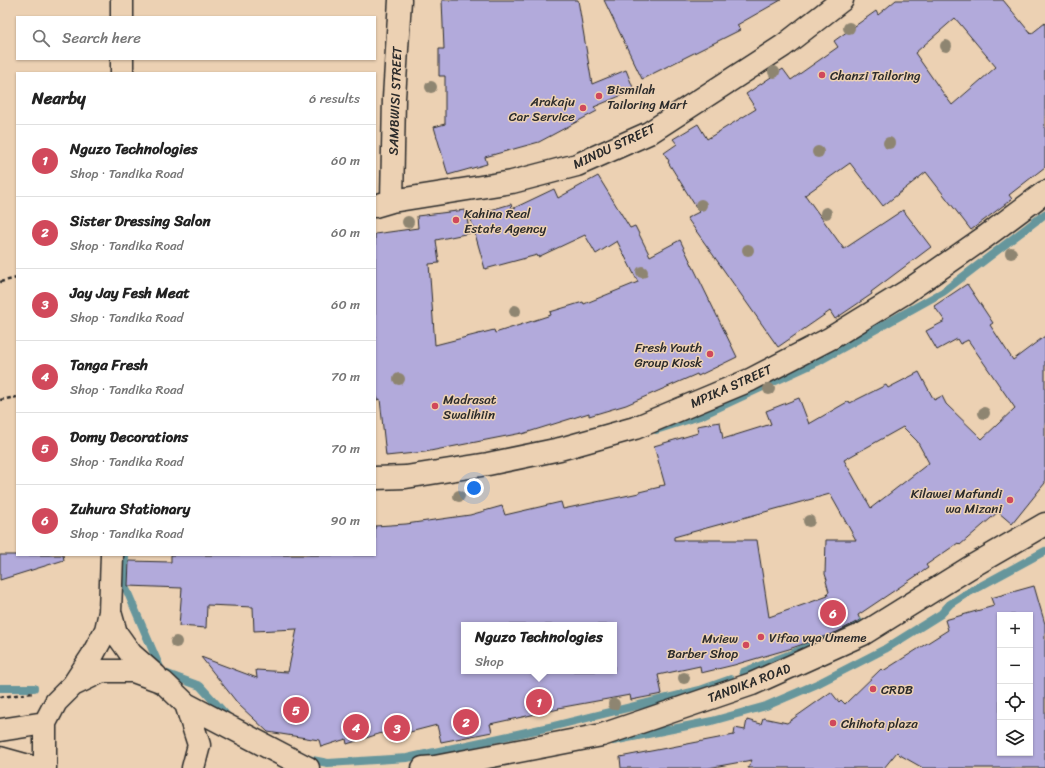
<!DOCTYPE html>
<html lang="en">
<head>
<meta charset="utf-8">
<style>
	body { margin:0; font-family:Sriracha,sans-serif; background:#f2f2f2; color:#222 }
	.controls { position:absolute; right:12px; bottom:12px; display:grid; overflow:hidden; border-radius:0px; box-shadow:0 1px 3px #0004 }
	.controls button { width:36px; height:36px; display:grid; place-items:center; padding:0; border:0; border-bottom:1px solid #e0e0e0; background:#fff; color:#222; font:20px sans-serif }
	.you { position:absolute; left:474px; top:488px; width:14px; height:14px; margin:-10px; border:3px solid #fff; border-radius:50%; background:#1a73e8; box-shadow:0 0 0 6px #1a73e833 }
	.badge { display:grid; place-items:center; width:26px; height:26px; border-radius:50%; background:#d1495b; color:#fff; font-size:13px; font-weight:700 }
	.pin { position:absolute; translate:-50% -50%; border:2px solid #fff; box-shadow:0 1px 4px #0006 }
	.popup { position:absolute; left:461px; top:622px; width:156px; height:52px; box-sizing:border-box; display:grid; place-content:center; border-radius:0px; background:#fff; filter:drop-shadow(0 1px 3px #0005); font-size:13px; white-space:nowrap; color:#767676 }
	.popup b { font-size:15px; color:#222 }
	.popup::after { content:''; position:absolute; left:50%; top:100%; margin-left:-8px; border:8px solid transparent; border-top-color:#fff }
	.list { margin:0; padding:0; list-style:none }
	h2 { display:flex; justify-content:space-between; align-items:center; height:52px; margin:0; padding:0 16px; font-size:17px }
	h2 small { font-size:13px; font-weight:400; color:#767676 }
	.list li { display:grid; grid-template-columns:26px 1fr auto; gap:12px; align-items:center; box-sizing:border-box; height:72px; padding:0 16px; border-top:1px solid #e0e0e0 }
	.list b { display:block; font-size:15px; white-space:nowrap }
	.list p { margin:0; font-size:13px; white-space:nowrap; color:#767676 }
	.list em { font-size:13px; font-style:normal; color:#767676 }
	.icon { flex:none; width:22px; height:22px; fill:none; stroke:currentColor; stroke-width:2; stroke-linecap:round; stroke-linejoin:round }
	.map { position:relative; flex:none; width:1045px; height:768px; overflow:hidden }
	.search { position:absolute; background:#fff; box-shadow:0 1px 3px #0004; left:16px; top:16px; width:360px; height:44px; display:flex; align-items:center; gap:10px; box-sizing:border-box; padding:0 14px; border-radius:0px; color:#767676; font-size:15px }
	.panel { position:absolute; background:#fff; box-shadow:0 1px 3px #0004; left:16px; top:72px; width:360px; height:484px; border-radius:0px }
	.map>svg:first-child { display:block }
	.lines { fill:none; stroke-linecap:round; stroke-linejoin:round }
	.stream { stroke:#66969c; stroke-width:8 }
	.building { fill:#b2aadb; stroke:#2b2b2b; fill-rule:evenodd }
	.minor-casing { stroke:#2b2b2b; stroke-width:25 }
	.tertiary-casing { stroke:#2b2b2b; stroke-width:25 }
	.path { stroke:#2b2b2b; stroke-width:2.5; stroke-dasharray:4 3; stroke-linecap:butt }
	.minor { stroke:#ecd1b3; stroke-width:22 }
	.tertiary { stroke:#ecd1b3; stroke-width:22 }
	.tree { fill:#8e8571 }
	.poi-dot { fill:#d1495b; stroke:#ecd1b3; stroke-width:1.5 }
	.labels { text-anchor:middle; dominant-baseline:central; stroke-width:3; stroke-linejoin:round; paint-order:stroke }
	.poi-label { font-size:13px; fill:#2b2b2b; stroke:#ecd1b3; text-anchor:start }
	.street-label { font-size:13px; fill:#2b2b2b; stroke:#ecd1b3 }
</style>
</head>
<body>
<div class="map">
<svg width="1045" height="768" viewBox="0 0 1045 768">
	<rect width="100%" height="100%" fill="#ecd1b3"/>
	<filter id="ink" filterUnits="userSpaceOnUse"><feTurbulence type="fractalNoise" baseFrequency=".025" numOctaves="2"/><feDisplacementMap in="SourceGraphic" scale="8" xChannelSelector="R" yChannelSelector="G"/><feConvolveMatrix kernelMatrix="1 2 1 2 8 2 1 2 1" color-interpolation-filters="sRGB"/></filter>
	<g filter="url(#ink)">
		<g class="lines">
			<path class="stream" d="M656,430L700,416L819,361L943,292L1045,214
				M125,555L124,584L162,672L200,686L229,718
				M743,672L791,654L859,622
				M0,688H34
				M613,741L712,721L766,706L817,684L885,649L941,614L950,604L964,595L1045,551
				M307,759L328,763L407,758L554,726L700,690L731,679"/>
		</g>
		<path class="building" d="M442,0H578L592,84L626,70L634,90L594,107L597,111L539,142L485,157L487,164L448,175L434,127L445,124V76H439V49H444Z
			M604,0H781L737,25L740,30L642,79Z
			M896,0H1003L1031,34L1045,23V167L1009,195L1012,199L971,230L926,172L883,206L850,163L805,195L844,249L903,210L931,247L871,292L872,294L835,319L830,311L778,347L687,218L699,212L668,162L669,161L664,153L677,144L673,139L698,124L707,139L756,109L746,94L783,69L791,80L838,47L834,41L876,11L878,15ZM955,18L996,67L952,105L938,86L915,53Z
			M598,176L630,228L635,226L650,256L680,240L737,357L698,376L697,374L626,405L589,416V413L522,434V433L425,452L386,456L380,399L377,400L375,378V234L418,228L417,216L465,210L470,233L436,240L439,263L429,264L435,345L494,330L495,333L551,315L550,312L583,302L584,304L638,282L617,241L596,254L585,235L538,257L537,255L485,269L470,216L511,204L512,209L554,189L558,198Z
			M967,284L993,323L990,325L1013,360L1045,336V483L1012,524L998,512L960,545L958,543L926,565L928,568L858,615L860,620L837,632L789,649L734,665L701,673L700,666L658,675L662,694L631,700L630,695L558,708L559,709L490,724L492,732L441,742L437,725L387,738L385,732L347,744L346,739L321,747L319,740L268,732L239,705L201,657L257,678L256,670L288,672L297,629L254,631L253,607L207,605L206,628L179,626L182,588L128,586L129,561L171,562V555H375V526L406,524L470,515L502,506L505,515L561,502L563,509L639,493V492L660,487L659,486L665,485L654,446L698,433L697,426L720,422L723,439L771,424L766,411L799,398L809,424L849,401L850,403L886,385L888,388L919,372L934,400L942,396L946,404L982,439L1015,408L968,340L960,344L957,339L937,350L926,331L945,321L934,306ZM903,427L917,441L929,463L871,508L844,460ZM830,494L856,540H826L825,574L827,580L826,581L829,592L827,593L828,596L769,617L757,540H674V537ZM464,625H614V671H464Z
			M0,555H63L64,560L0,580Z
			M1034,586L1045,624V768H923L900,755L897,752L884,768H748L752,760L708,768H621L620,757L734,735L735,728L745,730L747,720L761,724L763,718L787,723L831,692L839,702L841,700L845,704L881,669L883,671L948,630L945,620L994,606L991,598ZM1000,615H1030V753H1000Z"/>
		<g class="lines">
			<defs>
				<path id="minor" d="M392,201L394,98L400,0
					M375,206L392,201L512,182L577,165L649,133L783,46L842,0
					M375,478L406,477L488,464L560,449L635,428L750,380L831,338L906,292L985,237L1045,192"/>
				<path id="tertiary" d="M122,0V17
					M122,59V73
					M110,612L116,633L131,654L156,676
					M73,685L92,656L106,630L110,612L112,555
					M186,704L308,768
					M0,730L45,723
					M0,758L36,768
					M45,768V723L56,702L73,685L102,671H133L163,682L186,704L199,745L193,768
					M423,768L435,767L602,735L752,684L863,634L969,568L1045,524"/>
			</defs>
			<use href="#minor" class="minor-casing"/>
			<use href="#tertiary" class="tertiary-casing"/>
			<path class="path" d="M0,282L17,278
				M0,400L17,397
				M0,697L33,693"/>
			<use href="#minor" class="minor"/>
			<use href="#tertiary" class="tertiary"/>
		</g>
		<g class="tree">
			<circle cx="849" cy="28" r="6"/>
			<circle cx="946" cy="46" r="6"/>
			<circle cx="774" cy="72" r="6"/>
			<circle cx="431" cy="87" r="6"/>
			<circle cx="889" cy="143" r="6"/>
			<circle cx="818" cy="152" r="6"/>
			<circle cx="701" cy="205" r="6"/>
			<circle cx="826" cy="213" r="6"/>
			<circle cx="408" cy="222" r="6"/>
			<circle cx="748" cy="250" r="6"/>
			<circle cx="1011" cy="253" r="6"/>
			<circle cx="642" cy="272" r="6"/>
			<circle cx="515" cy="311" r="6"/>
			<circle cx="399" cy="379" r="6"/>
			<circle cx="769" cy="389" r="6"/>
			<circle cx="984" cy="413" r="6"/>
			<circle cx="459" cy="496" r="6"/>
			<circle cx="809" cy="521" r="6"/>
			<circle cx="176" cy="642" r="6"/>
			<circle cx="684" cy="678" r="6"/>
			<circle cx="614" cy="704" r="6"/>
		</g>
	</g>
	<g class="poi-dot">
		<circle cx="822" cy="75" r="4"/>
		<circle cx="599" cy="96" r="4"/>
		<circle cx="583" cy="108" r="4"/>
		<circle cx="456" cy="220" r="4"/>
		<circle cx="710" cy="354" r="4"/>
		<circle cx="435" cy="406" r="4"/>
		<circle cx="1010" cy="500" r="4"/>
		<circle cx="761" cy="637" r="4"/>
		<circle cx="746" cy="645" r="4"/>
		<circle cx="873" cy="689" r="4"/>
		<circle cx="833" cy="723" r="4"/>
	</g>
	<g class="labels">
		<g class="poi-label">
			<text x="830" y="75">Chanzi Tailoring</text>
			<text x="607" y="89">Bismilah<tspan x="607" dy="15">Tailoring Mart</tspan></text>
			<text x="575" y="101" text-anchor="end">Arakaju<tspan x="575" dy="15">Car Service</tspan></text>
			<text x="464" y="213">Kahina Real<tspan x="464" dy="15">Estate Agency</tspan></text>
			<text x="702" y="347" text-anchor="end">Fresh Youth<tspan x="702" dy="15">Group Kiosk</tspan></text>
			<text x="443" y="399">Madrasat<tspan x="443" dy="15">Swalihiin</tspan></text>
			<text x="1002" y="493" text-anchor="end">Kilawei Mafundi<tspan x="1002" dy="15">wa Mizani</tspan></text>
			<text x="769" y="637">Vifaa vya Umeme</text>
			<text x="738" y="638" text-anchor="end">Mview<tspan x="738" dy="15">Barber Shop</tspan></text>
			<text x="881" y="689">CRDB</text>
			<text x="841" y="723">Chihota plaza</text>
		</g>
		<g class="street-label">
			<text transform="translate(395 101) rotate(-88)">SAMBWISI STREET</text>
			<text transform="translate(614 146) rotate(-25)">MINDU STREET</text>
			<text transform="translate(731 386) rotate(-24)">MPIKA STREET</text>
			<text transform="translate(749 683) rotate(-21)">TANDIKA ROAD</text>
		</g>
	</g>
</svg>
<div class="controls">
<button>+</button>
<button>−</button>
<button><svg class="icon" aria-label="locate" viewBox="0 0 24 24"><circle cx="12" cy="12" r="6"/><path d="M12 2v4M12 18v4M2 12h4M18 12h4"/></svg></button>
<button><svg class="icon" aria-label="layers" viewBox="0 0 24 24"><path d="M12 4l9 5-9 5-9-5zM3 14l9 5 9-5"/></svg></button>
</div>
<div class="you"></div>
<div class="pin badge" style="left:539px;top:702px">1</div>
<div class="popup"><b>Nguzo Technologies</b>Shop</div>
<div class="pin badge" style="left:466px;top:722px">2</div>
<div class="pin badge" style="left:397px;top:728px">3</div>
<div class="pin badge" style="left:356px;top:727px">4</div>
<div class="pin badge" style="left:296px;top:710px">5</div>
<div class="pin badge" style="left:833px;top:613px">6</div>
<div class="search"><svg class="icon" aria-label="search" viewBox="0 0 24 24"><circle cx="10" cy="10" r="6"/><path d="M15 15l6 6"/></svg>Search here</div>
<section class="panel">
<h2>Nearby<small>6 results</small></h2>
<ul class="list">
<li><span class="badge">1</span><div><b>Nguzo Technologies</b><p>Shop · Tandika Road</p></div><em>60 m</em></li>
<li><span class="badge">2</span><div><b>Sister Dressing Salon</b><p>Shop · Tandika Road</p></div><em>60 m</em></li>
<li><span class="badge">3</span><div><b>Jay Jay Fesh Meat</b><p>Shop · Tandika Road</p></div><em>60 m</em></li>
<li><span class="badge">4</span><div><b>Tanga Fresh</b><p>Shop · Tandika Road</p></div><em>70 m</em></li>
<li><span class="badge">5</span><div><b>Domy Decorations</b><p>Shop · Tandika Road</p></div><em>70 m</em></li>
<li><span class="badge">6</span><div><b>Zuhura Stationary</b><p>Shop · Tandika Road</p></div><em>90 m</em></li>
</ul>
</section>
</div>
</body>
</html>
